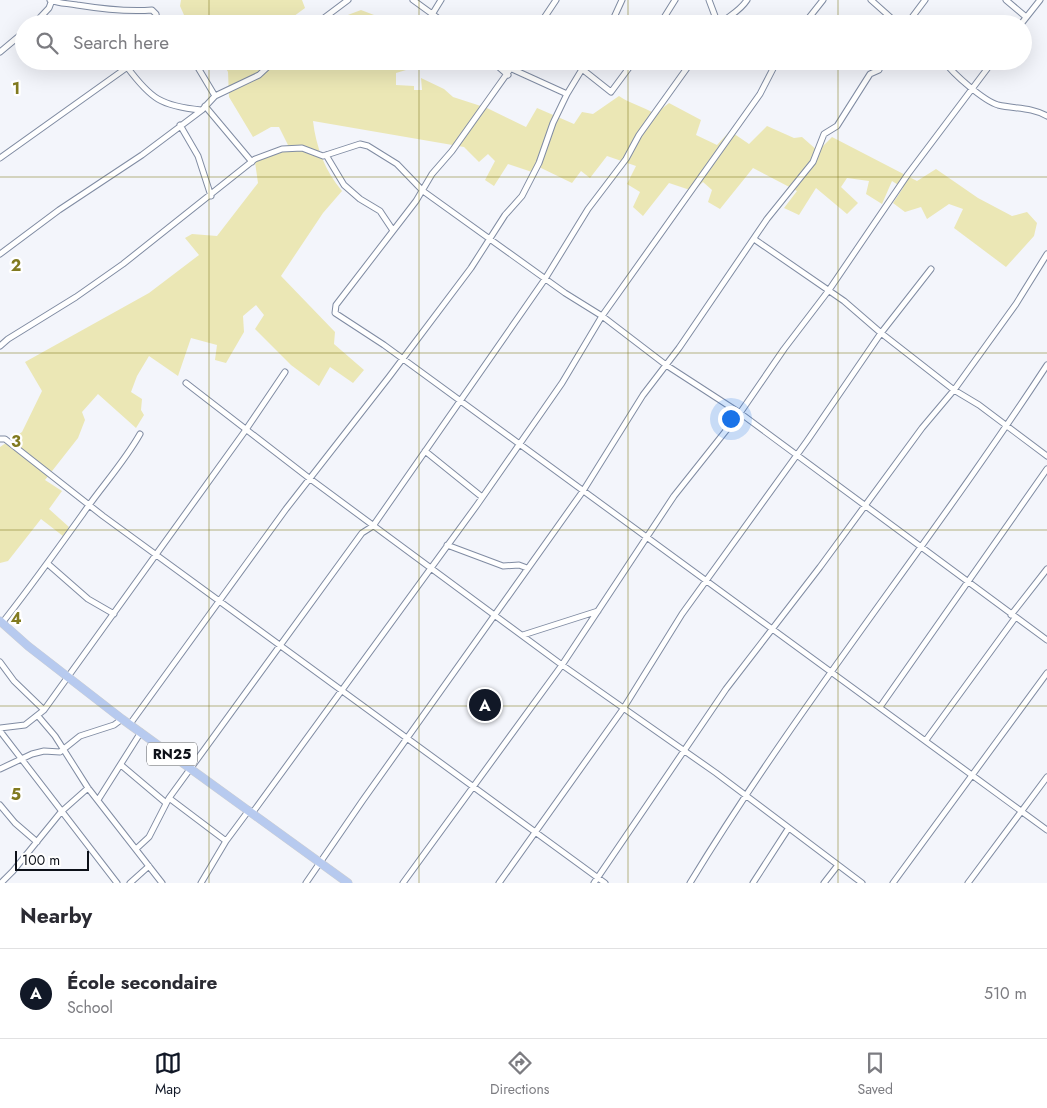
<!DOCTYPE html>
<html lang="en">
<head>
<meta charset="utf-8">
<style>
	body { margin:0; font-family:Jost,sans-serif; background:#f2f2f3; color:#2b2b33 }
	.scale { position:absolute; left:15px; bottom:12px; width:74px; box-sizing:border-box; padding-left:5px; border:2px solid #0c1018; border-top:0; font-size:14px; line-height:18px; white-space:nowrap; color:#0c1018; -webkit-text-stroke:4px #fff; paint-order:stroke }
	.you { position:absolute; left:730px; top:418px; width:18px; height:18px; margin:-12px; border:4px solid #fff; border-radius:50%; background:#1a73e8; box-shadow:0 0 0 8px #1a73e833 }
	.badge { display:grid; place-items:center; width:32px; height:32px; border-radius:50%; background:#111827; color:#fff; font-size:16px; font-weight:700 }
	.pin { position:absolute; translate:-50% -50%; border:2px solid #fff; box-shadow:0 1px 5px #0006 }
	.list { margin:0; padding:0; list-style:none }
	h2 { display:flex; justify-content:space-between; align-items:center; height:65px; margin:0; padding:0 20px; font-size:21px }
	h2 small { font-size:16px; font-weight:400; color:#7c7c81 }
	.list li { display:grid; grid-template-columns:32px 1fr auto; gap:15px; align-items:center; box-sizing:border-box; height:90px; padding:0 20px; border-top:1px solid #e1e1e2 }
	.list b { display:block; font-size:19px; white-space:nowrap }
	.list p { margin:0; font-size:16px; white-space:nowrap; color:#7c7c81 }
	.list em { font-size:16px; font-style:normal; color:#7c7c81 }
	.icon { flex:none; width:28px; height:28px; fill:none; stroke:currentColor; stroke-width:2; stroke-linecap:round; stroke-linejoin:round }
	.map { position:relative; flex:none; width:1047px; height:883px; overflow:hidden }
	.search { position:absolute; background:#fff; box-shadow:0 5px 20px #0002; left:15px; right:15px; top:15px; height:55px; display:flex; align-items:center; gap:12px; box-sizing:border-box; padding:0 18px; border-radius:28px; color:#7c7c81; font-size:19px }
	.sheet { height:155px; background:#fff }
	nav { display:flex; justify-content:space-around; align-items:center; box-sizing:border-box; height:70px; border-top:1px solid #e1e1e2; background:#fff; font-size:14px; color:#7c7c81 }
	nav a { display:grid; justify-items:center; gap:2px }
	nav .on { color:#111827 }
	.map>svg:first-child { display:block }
	.green { fill:#ebe7b5 }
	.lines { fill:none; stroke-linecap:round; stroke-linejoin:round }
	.street-casing { stroke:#808ca3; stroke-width:7 }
	.primary-casing { stroke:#cecfd1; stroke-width:9 }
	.street { stroke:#fff; stroke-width:5 }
	.primary { stroke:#b7caef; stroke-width:8 }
	.grid { fill:none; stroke:#817a1f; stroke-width:1; stroke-opacity:0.55 }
	.labels { text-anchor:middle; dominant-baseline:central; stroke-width:4.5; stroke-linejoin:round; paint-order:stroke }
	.shield { fill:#fff; stroke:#55585d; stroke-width:1 }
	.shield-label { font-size:14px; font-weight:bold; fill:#0c1018 }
	.grid-label { font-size:16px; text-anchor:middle; font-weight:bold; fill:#817a1f; stroke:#fff; stroke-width:4.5; stroke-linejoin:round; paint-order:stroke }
</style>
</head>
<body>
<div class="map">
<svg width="1047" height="883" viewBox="0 0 1047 883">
	<rect width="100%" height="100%" fill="#f3f5fb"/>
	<path class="green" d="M181,0H302L305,8L286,22L287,24H188L180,6Z
		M361,10L374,15L383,24H344L340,18Z
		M222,61H409L406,70L396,73V85L414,86V90H422L421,78L444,89L453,97L487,108L526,127L537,108L574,124L582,112L593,114L619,96C630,104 643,106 655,114L669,103L701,120L696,135L717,145L730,131L749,144L767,126L794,138L802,137L818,151L832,137L917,181L936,169L978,198L1012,216L1027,212L1037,223L1034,236L1006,267L954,228L963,209L949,204L927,219L921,207L905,212L893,203L903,188L892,181L882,204L866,194L869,181L847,178L841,187L858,203L847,214L816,188L799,215L784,208L797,191L753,168L720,209L708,202L712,190L703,182L693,191L669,183L643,216L633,207L640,192L627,184L636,166L607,156L590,178L581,171L572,183L539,167L532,172L508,164L494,186L485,180L495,161L488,154L479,162L464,147L313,121C316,147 325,171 342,191L323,213L281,276L335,332L334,344L364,370L353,383L330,367L319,386L291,365L255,329L264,315L256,305L243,316L244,332L226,363L215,360L217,345L191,338L178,376L149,356L137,376L131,392L142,399L141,410L144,415L136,428L98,394L82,412L85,420L78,438L45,480L62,491L49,509L69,527L63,536L41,519L8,561L0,563V447L22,432L42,391L25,362L149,293L199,255L185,238L192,234L217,236L258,183L255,162L288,145L279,127H271L253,137L229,97L228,72Z"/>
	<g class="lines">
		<defs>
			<path id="street" d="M50,0C60,4 67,3 77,5C102,9 126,12 152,10L156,14L158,24
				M413,0L446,24
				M709,0L718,24
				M871,0L898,24
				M1006,0L1026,17
				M433,13L441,0
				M34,24L49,8L52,0
				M316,24L348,0
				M540,24L556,0
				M611,24L622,0
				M660,24L675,0
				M720,24C730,15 740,11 747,0
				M804,24L823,0
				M907,24L925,0
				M1021,24L1040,0
				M0,52L24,32
				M194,61L215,96
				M492,61L508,75
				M516,61L452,151L432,174L416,201L336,305L335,313L384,345L1047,830
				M944,61C953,74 984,101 998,105C1015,109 1031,107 1047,116
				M127,67C151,99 161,106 201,110
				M512,69L567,94
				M582,69L611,92L634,61
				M205,106L252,162
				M180,125L198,156L211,196
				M326,155L344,185L360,199L380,211L392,229
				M0,158L136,61
				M754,239L844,301L881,333L954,390L979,405L1047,456
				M0,254L59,210L142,155L202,110L215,96L259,75L274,61
				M0,346L8,339L76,297L123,264L255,159L282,149L302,148L323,156L360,144L368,146L397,164L423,191L565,293L602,316L666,365L740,413L1047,640
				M186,383L309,478L562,665L716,773L862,883
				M0,439H5L103,516L605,883
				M425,451L482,497
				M447,545L503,566L519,565L527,568
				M48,564L88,599L114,614
				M1011,615L1047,569
				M2,623C30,588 56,551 82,515C101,487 123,464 140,434
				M523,635L598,611
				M0,662L14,681L44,710
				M880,707L1047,469
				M38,716L55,736L88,788L162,883
				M130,724L286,509L389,377L471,268L505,215L522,196L539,163L553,123L567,94L587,61
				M0,728L25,725L44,710L245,431L285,372
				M0,731L117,883
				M926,740L1015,618
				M121,765L166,803
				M0,769L32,754L44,751L60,752L80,736L114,725L122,719
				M169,798L226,841
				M98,800L141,732
				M0,805L15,823L37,842
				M253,812L477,505L562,383L602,316L760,94L777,61
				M136,849L149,837L169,798L362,533L373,526L545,279L588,209L626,159L639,135L692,61
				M1,883L13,871L61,812L88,788
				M130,883L149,866
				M201,883L226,841L249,810
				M306,883L363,800L583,491L643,395L679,348L767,219L813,162L824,134L837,126L870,74L879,70L882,61
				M403,883L562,665L674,496L740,413L784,349L829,290L908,174L993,61
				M499,883L623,709L682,614L807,441L881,333L931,269
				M594,883L726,689L820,567L922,428L954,390L1016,304L1047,254
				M690,883C799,704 932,541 1047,365
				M753,883L788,829
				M824,883L838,865
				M893,883L1047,673
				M968,883L1047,777"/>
			<path id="primary" d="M0,621L28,646L122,719L348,883"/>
		</defs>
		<use href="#street" class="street-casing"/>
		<use href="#primary" class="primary-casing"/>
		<use href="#street" class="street"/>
		<use href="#primary" class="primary"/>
	</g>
	<path class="grid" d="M209,0V24M419,0V24M628,0V24M838,0V24M209,61V883M419,61V883M628,61V883M838,61V883M0,177H1047M0,353H1047M0,530H1047M0,706H1047"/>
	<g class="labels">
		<rect class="shield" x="147" y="742.5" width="50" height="23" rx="4"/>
		<g class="shield-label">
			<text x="172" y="754">RN25</text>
		</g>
	</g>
	<g class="grid-label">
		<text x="16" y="94">1</text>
		<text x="16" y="271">2</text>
		<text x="16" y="447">3</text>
		<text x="16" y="624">4</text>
		<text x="16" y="800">5</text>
	</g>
</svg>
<div class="scale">100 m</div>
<div class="you"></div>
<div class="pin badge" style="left:485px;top:705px">A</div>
<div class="search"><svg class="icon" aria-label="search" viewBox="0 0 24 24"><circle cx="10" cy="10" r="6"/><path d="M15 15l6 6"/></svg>Search here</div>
</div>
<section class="sheet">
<h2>Nearby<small></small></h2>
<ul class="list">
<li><span class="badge">A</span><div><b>École secondaire</b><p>School</p></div><em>510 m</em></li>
</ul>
</section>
<nav>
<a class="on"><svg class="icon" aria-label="map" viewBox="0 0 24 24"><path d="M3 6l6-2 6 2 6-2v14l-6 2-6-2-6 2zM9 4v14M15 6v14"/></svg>Map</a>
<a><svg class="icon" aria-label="directions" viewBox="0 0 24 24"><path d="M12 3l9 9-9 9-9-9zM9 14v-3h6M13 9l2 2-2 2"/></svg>Directions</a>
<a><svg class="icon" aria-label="saved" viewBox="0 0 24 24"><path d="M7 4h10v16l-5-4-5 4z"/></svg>Saved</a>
</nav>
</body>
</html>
